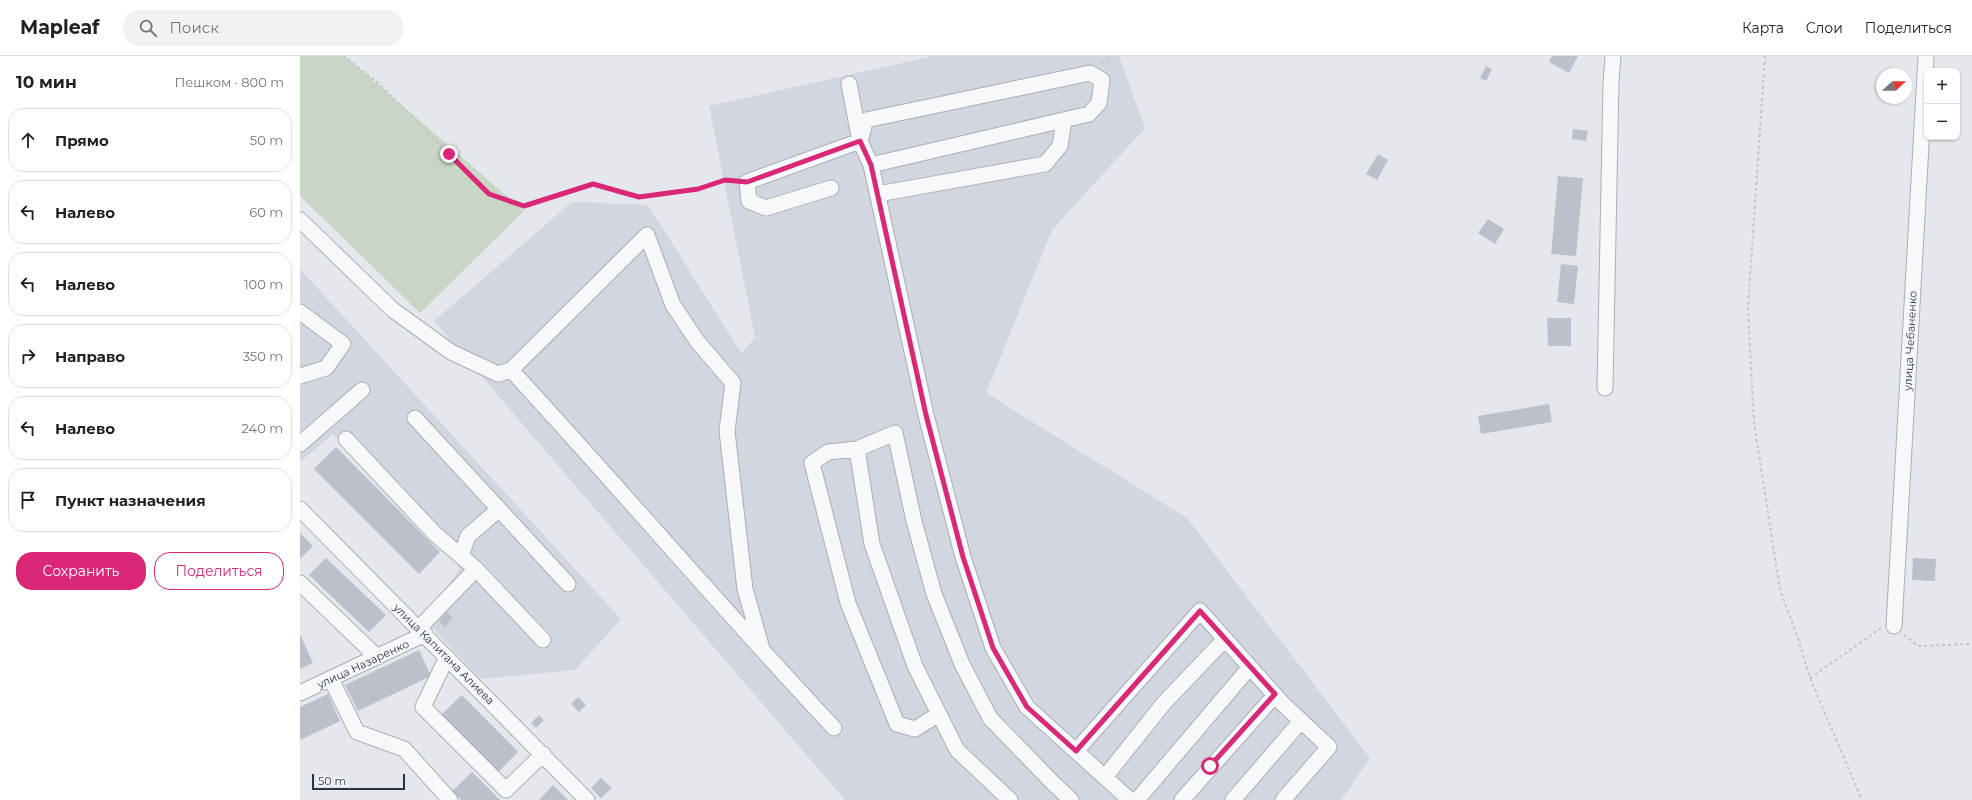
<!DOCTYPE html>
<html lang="ru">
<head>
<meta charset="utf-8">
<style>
	body { margin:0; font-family:Montserrat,sans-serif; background:#f2f2f2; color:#202124 }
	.controls { position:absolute; right:12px; top:12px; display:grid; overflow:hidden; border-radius:8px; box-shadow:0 1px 3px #0004 }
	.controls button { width:36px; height:36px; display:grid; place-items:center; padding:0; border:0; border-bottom:1px solid #e0e0e0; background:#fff; color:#202124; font:20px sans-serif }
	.compass { position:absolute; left:1576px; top:12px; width:36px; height:36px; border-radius:50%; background:#fff; box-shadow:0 1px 3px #0004; rotate:69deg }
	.scale { position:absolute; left:12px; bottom:10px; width:93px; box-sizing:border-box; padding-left:4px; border:2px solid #2b3445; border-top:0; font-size:11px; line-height:14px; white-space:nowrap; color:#2b3445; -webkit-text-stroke:3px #f4f6f9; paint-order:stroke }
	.stop { position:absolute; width:12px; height:12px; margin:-9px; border:3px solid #db2777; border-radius:50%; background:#fff }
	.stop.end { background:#db2777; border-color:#fff; box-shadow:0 1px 4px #0008 }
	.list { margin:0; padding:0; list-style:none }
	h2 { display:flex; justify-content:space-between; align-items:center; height:52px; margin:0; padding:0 16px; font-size:17px }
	h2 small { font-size:13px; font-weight:400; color:#757577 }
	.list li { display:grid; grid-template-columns:26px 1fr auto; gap:12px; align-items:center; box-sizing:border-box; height:64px; margin:0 8px 8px; padding:0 8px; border:1px solid #e0e0e0; border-radius:16px }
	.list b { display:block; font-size:15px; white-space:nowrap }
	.list em { font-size:13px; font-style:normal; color:#757577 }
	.actions { display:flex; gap:8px; padding:12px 16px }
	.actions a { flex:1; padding:9px 0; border:1px solid #db2777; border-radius:16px; text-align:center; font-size:14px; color:#db2777 }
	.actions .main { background:#db2777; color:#fff }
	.icon { flex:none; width:22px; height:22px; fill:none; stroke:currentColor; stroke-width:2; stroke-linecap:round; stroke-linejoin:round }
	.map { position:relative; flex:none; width:1672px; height:744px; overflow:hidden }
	header { display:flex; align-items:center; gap:24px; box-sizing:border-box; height:56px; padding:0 20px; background:#fff; border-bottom:1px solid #e0e0e0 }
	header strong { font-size:19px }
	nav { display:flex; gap:22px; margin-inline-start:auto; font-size:14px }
	.search { width:280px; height:36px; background:#f2f2f2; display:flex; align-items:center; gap:10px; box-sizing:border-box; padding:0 14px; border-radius:16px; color:#757577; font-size:15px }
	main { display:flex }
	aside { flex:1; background:#fff }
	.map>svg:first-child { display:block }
	.built { fill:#d2d6de }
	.green { fill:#c9d6c5 }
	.building { fill:#bbc0ca }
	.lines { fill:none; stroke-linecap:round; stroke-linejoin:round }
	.minor-casing { stroke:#a9aeb7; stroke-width:17 }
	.path { stroke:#c2c5cb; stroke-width:2; stroke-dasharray:3 3; stroke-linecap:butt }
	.minor { stroke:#f7f8fa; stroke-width:15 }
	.route { stroke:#db2777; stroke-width:5 }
	.labels { text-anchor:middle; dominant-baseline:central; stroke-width:3; stroke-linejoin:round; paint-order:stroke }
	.street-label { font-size:11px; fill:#2b3445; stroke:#f4f6f9 }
</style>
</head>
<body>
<header>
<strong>Mapleaf</strong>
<div class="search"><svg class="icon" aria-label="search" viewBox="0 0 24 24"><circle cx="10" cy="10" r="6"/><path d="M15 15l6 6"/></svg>Поиск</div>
<nav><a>Карта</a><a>Слои</a><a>Поделиться</a></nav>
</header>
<main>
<aside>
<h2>10 мин<small>Пешком · 800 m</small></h2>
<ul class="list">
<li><svg class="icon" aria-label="ahead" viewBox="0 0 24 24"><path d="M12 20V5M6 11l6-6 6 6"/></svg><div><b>Прямо</b></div><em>50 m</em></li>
<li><svg class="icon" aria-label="left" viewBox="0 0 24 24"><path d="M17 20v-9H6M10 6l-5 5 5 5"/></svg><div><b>Налево</b></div><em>60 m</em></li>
<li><svg class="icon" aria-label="left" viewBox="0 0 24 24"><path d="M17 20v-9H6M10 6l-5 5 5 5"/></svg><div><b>Налево</b></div><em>100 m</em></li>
<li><svg class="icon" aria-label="right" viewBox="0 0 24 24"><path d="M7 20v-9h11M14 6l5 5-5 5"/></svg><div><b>Направо</b></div><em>350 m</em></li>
<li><svg class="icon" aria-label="left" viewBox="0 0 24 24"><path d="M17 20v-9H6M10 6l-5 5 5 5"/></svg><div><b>Налево</b></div><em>240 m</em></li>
<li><svg class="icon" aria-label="arrive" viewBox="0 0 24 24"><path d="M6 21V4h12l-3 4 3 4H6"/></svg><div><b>Пункт назначения</b></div></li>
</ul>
<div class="actions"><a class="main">Сохранить</a><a>Поделиться</a></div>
</aside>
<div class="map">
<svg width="1672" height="744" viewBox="0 0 1672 744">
	<rect width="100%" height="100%" fill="#e4e7ec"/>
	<path class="built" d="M633,0H819L845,72L752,174L686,337L887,462L1070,702L1041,744H545L134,265L272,146L348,149L442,298L455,281L409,50Z
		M0,213L321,563L275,614L181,623L125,564L160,512L33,378L0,406Z"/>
	<path class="green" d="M0,0H45L224,155L120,257L0,140Z"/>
	<path class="building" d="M1252,0H1278L1269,17L1249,6Z
		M1186,10L1192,13L1186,25L1180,22Z
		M1273,73L1288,75L1286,85L1272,83Z
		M1078,98L1088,104L1077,124L1066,118Z
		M1258,120L1283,122L1276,200L1251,198Z
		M1188,163L1204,173L1195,188L1178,177Z
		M1261,208L1278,210L1274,248L1257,246Z
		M1247,262H1271V290H1248Z
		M1249,348L1252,366L1181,378L1178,360Z
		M36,391L140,496L119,518L14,413Z
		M0,477L13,490L0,503Z
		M26,502L86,559L69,576L9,519Z
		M1613,502L1636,503L1635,525L1612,524Z
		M147,556L153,562L145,571L139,565Z
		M0,578L13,607L0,613Z
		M119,594L131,620L58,655L45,629Z
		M28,638L40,665L0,684V651Z
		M162,639L218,696L198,716L141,659Z
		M278,641L286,649L279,656L271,648Z
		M239,659L244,664L236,672L231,667Z
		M172,716L200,744H161L152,735Z
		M301,722L312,732L301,742L291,732Z
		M253,729L268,744H239Z"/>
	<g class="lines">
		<defs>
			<path id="minor" d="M549,28L560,85L571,109L626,359L663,501L693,592L727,651L830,744
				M531,132L466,152L449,145L447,126L560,85L566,64L790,17L802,24L799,47L789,58L571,109
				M578,138L745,108L760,90L764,64
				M0,164L93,254L151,296L198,318L211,314C320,432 424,555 534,672
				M0,256L43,288L26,312L0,320
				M211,314L347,179L373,249L397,285L433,327L427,375L445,533L462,593
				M1305,332L1311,26L1313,0
				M115,362L268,528
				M46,383L135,478L176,513L243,584
				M0,388L62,334
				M557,393L595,377L614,465L634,538L662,608L690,662L753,727L771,744
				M0,453L287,744
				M161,500L168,480L198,454
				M0,527L77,601
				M1594,570L1626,0
				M119,572L176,513
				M147,601L123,651L206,734L243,698
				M31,623L57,676L104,693L150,744
				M0,637L125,578
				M639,658L615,673L597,668L548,547L512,407L528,396L557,393L572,488L615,610L657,694L710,744
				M776,695L900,555L983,648L1029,691L983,744
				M805,721L864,647L925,583
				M837,744L950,611
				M882,744L975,639
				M933,744L1001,665"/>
		</defs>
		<use href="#minor" class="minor-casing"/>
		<path class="path" d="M43,0L76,25L189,138L224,150L293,128L339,141L398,133L425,124L434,125
			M1465,0L1448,252L1454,367L1480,534L1498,582L1510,622L1562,744
			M802,8L811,0
			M1604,579L1618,590L1672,588
			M1510,622L1581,572"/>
		<use href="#minor" class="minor"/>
	</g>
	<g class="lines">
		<path class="route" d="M149,98L189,138L224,150L293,128L339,141L398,133L425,124L447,126L560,85L571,109L626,359L663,501L693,592L727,651L776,695L900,555L975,638L910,710"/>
	</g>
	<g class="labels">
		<g class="street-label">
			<text transform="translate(1610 285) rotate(-87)">улица Чебаненко</text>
			<text transform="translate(144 598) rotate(45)">улица Капитана Алиева</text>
			<text transform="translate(63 608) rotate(-25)">улица Назаренко</text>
		</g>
	</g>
</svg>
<div class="controls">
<button>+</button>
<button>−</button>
</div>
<svg class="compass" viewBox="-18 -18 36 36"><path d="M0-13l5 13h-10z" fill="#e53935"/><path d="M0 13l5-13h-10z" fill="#757577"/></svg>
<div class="scale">50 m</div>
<div class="stop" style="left:910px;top:710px"></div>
<div class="stop end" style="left:149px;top:98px"></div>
</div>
</main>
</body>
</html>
